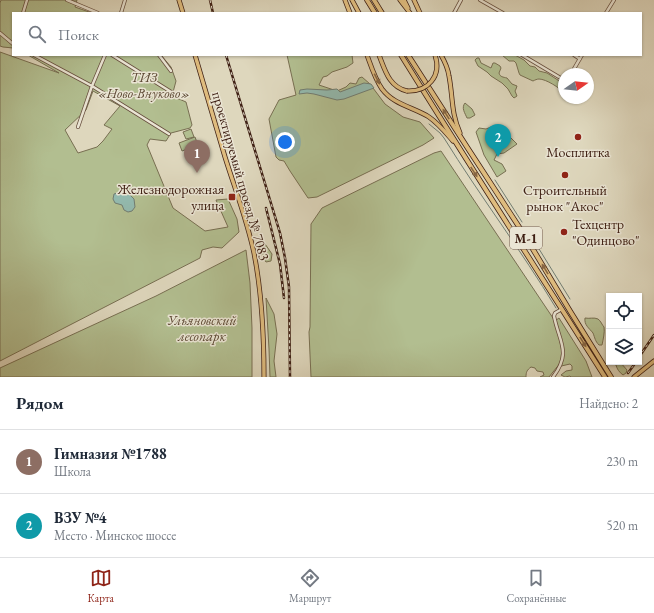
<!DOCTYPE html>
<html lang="ru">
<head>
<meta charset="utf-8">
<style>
	body { margin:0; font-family:"EB Garamond",serif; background:#f2f2f3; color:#1f2937 }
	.controls { position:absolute; right:12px; bottom:12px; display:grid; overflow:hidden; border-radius:0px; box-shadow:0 1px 3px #0004 }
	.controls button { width:36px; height:36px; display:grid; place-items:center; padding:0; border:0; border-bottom:1px solid #e0e1e3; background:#fff; color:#1f2937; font:20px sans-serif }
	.compass { position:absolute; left:558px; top:68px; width:36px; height:36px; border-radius:50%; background:#fff; box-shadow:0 1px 3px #0004; rotate:76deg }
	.you { position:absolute; left:285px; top:142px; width:14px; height:14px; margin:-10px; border:3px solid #fff; border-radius:50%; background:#1a73e8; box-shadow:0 0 0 6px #1a73e833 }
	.badge { display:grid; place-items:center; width:26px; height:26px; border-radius:50%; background:#8f2418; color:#fff; font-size:13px; font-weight:700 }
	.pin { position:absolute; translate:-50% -33px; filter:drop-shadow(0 1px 2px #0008) }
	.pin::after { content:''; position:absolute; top:21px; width:14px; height:12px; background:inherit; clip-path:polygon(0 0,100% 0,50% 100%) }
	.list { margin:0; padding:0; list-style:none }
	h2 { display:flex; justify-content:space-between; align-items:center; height:52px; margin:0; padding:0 16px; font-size:17px }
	h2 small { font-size:13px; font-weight:400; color:#747a83 }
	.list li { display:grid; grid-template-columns:26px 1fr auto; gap:12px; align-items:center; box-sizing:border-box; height:64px; padding:0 16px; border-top:1px solid #e0e1e3 }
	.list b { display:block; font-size:15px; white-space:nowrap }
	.list p { margin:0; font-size:13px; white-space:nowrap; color:#747a83 }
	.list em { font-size:13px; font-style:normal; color:#747a83 }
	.icon { flex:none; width:22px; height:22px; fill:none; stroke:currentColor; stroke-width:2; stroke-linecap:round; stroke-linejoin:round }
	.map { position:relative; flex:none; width:654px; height:377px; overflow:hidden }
	.search { position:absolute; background:#fff; box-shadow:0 1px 3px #0004; left:12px; right:12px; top:12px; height:44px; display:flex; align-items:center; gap:10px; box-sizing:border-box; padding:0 14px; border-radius:0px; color:#747a83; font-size:15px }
	.sheet { height:180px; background:#fff }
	nav { display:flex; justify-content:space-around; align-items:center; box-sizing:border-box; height:56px; border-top:1px solid #e0e1e3; background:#fff; font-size:11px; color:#747a83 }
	nav a { display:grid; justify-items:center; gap:2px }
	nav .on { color:#8f2418 }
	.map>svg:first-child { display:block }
	.green { fill:#b2be90; stroke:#786f52; fill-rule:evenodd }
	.water { fill:#93baaf; stroke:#717c71 }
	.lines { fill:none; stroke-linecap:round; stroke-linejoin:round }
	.stream { stroke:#717c71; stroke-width:1 }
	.minor-casing { stroke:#674e3e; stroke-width:4 }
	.major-casing { stroke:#3f2014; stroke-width:5 }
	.highway-casing { stroke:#3f2014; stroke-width:5.5 }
	.minor { stroke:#eae5d4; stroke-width:2.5 }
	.major { stroke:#dfbc7e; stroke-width:3.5 }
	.highway { stroke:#dfbc7e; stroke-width:4 }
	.rail-casing { stroke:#3f2014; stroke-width:2.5 }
	.rail { stroke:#eae5d4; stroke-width:1; stroke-dasharray:3; stroke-linecap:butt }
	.major-bridge-casing { stroke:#3f2014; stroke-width:5; stroke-linecap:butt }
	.major-bridge { stroke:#dfbc7e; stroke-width:3.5 }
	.oneway { fill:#876644 }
	.poi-dot { fill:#8f2418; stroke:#eae5d4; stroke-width:1.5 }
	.labels { text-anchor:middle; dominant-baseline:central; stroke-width:3; stroke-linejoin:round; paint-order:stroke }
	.shield { fill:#eae5d4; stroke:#725b4e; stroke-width:1 }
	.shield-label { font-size:13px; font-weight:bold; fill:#3f2014 }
	.park-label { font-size:14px; font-style:italic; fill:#5c4833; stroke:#eae5d4 }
	.poi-label { font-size:14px; fill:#3f2014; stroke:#eae5d4 }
	.street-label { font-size:14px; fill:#3f2014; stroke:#eae5d4 }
</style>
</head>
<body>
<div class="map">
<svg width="654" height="377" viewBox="0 0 654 377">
	<rect width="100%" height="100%" fill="#ded7bd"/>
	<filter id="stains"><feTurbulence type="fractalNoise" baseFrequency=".005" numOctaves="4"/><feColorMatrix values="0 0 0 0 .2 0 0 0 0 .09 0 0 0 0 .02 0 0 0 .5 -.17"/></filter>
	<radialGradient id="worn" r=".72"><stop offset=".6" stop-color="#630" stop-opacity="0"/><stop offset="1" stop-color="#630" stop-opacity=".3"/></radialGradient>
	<path class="green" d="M1,0H77L75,7L92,13H13V48L3,47L0,46V3Z
		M0,52L59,73L28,55H161L171,67L176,81L172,96L186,102L192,125L190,128L171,133L166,141L150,139L147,145L173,208L205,231L228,227L216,200L228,199L237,219L239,232L222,248L213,247L202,250L200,258L0,361ZM93,91L120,106L104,125L112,129L103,141L97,147L78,153L65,130L86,110Z
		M287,55H352L353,63L347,67L332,72L327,76L323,77L319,85L337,91L346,87L350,83L356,84L359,78L362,77L370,84L385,104L403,117L420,122L434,138L423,145L317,197L308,198L290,171L284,161L279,160L276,157L269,119L279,100L296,95Z
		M502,55H515L524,60L530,66L535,67L539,71L547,73L564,84V93C560,88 546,79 539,79C537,79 535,80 533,81L520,75L519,73L516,63L514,61H509Z
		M477,58H479L481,63L491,68L493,63H495L500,66L501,68L499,73C500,77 503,77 507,78L512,84L517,86L516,89L515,91L517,96L514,98L512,96L508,89L502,83L491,76L487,72L478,66L475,60Z
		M465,103L472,109L475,115L470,118H467C465,113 461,108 465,103Z
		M491,127L496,132L508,135L517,144L504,153L497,154L494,160L502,164L506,171L497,177L484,155L476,132L479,128L486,129Z
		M191,129L194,137L186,139L183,132Z
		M195,137L198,145L182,151L179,143Z
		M441,151L555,321L559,318L586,361L592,377H571L570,376L565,377L561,375L566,371L572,370V366L570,364L557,367L549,377H540L544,375L543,372L537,371L535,368L531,367C527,370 526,372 526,377H311L309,332L310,327L311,224L322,208L434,153Z
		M263,241L272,254L271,261L266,262L263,258L259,243Z
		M246,250L250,283L252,328V377H0V368L156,296Z
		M266,298L274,314L277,334L274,361L276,377H270L269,349Z
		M585,318C589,319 594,317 598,319C601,321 602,325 604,327C605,332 603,340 602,345H599C595,341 595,338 593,333C589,328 584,325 585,318Z
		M611,362H620L627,370L626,373L623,375C619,372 617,369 616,365Z"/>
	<path class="water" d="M364,83L371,84L374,88L344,99L337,100L314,94L307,93L299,94L300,90L307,89L327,90L337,89L340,92Z
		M121,192L129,194L134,199L135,207L132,211L128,212L124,210L122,205L115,203L113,199L114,194Z"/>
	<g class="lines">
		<path class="stream" d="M429,124L440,133L444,138C480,196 521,250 556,308
			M495,180L522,222
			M531,236L570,299"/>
		<defs>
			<path id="minor" d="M67,0L98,13
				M480,0L503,13
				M23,13L27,0
				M121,13L125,0
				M454,13L461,0
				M606,13L614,0
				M0,33L13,44
				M34,55L92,86L169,134
				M112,55L176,95
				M159,55L171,71
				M522,55L564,80
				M574,55L580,59
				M571,74L582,55
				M78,127L92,86L105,55
				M553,377C572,352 559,342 554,316L555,313L562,309"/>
			<path id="major" d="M179,0L183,13
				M345,0L350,13
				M352,0L359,13
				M400,0L410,13
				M404,0L408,8
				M414,0L420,13
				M195,55C205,89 215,123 225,157C235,189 247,220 254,253C262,294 264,336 264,377
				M367,55C371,66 375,79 382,89C394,105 413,107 429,117C439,124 446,133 453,141
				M379,55C385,70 389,87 407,91
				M441,55C445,62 448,69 449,76C453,97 451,113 460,133
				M634,377L654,361"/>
			<path id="highway" d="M367,0L375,13
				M374,0L382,13
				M401,55C468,163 537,270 605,377
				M408,55L467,147L525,236L570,311L611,377"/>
		</defs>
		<use href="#minor" class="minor-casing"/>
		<use href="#major" class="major-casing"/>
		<use href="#highway" class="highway-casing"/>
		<use href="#minor" class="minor"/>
		<use href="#major" class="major"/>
		<use href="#highway" class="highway"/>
		<defs>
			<path id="rail" d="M210,0L213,13
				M226,55L280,233L285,258L289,287L290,377
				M266,208L280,264L284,298
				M639,357L654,335
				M628,373L636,362"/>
		</defs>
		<use href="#rail" class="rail-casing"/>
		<use href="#rail" class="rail"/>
		<defs>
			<path id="major-bridge" d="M407,91C428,92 442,76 435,55"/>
		</defs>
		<use href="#major-bridge" class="major-bridge-casing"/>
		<use href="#major-bridge" class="major-bridge"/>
	</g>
	<defs><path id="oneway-solid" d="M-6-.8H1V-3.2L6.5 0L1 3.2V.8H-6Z"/></defs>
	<g class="oneway">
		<use href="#oneway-solid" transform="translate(377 79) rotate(63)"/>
		<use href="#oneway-solid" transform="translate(446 114) rotate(-122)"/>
		<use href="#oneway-solid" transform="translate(474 172) rotate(57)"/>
		<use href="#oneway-solid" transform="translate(545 269) rotate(-121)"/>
		<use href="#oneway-solid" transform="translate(583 342) rotate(58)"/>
	</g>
	<g class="poi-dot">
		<circle cx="578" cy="137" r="4"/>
		<circle cx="565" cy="175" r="4"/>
		<rect x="228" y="193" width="8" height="8" rx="2"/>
		<circle cx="564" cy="232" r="4"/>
	</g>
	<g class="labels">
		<rect class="shield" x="510" y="227" width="32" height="22" rx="3"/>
		<g class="shield-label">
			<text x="526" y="238">М-1</text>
		</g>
		<g class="park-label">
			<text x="144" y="77">ТИЗ<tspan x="144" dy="16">«Ново-Внуково»</tspan></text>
			<text x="202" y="320">Ульяновский<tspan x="202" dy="16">лесопарк</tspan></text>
		</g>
		<g class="poi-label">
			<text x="578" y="152">Мосплитка</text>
			<text x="224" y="189" text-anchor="end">Железнодорожная<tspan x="224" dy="16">улица</tspan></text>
			<text x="565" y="190">Строительный<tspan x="565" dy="16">рынок "Акос"</tspan></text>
			<text x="572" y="224" text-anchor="start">Техцентр<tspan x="572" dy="16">"Одинцово"</tspan></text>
		</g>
		<g class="street-label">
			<text transform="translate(241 176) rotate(74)">проектируемый проезд № 7083</text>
		</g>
	</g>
	<rect width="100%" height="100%" filter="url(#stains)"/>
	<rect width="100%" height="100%" fill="url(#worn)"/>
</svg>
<div class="controls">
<button><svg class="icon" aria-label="locate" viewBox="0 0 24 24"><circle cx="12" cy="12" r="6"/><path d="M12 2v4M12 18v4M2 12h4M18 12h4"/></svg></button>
<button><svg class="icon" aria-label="layers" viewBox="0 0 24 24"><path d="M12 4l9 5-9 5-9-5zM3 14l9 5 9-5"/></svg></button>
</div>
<svg class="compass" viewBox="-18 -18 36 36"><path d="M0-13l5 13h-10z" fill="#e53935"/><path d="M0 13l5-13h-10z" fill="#747a83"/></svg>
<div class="you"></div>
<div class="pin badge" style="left:197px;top:173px;background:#8d6e63">1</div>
<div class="pin badge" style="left:498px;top:157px;background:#0f9aa8">2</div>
<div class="search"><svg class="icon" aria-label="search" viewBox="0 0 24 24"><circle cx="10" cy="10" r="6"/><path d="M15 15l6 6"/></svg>Поиск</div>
</div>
<section class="sheet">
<h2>Рядом<small>Найдено: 2</small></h2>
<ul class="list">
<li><span class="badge" style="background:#8d6e63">1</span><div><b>Гимназия №1788</b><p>Школа</p></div><em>230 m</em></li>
<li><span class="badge" style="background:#0f9aa8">2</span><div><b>ВЗУ №4</b><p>Место · Минское шоссе</p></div><em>520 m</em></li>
</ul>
</section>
<nav>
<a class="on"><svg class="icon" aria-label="map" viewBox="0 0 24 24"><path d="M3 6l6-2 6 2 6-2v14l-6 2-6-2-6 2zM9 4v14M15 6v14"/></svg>Карта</a>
<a><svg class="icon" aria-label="directions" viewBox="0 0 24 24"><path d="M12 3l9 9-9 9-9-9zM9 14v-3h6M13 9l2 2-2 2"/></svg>Маршрут</a>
<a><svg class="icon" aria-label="saved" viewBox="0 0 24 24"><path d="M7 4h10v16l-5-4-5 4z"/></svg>Сохранённые</a>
</nav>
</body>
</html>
